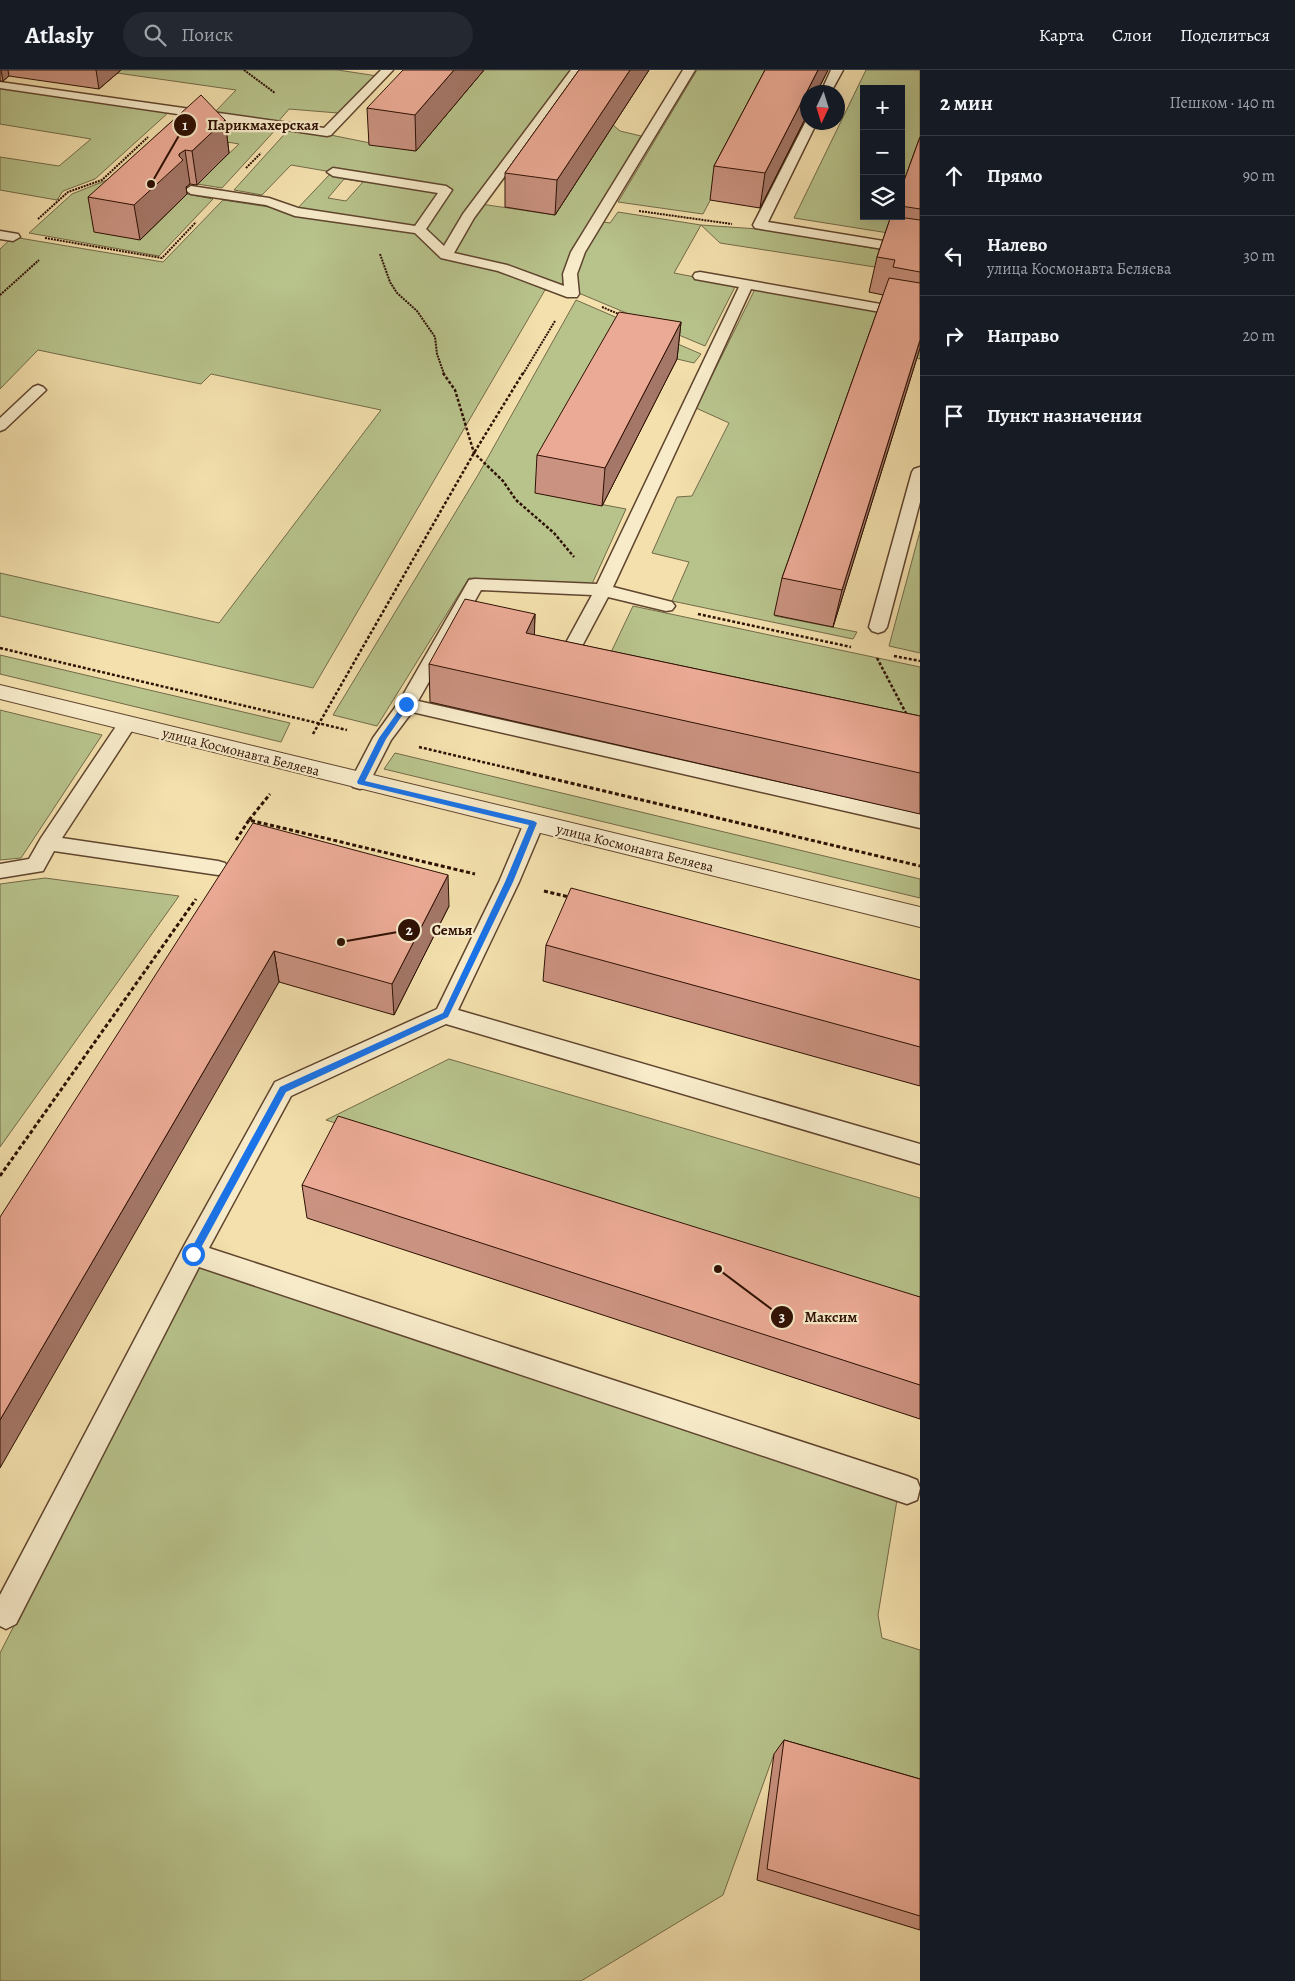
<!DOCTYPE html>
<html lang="ru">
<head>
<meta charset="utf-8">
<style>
	body { margin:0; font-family:Alegreya,serif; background:#242831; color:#f1f3f6 }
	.controls { position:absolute; right:15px; top:15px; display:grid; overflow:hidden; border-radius:0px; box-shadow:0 5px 20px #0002 }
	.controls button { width:45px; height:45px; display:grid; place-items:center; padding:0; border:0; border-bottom:1px solid #363941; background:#171b24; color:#f1f3f6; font:25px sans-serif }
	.compass { position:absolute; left:800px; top:15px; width:45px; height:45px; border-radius:50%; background:#171b24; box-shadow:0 5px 20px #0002; rotate:184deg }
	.stop { position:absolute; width:15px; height:15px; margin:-11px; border:4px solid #1a73e8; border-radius:50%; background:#fff }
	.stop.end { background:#1a73e8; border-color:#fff; box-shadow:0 1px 5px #0008 }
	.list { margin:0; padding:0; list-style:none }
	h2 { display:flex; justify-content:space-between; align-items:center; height:65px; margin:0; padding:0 20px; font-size:21px }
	h2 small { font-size:16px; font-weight:400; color:#9ea1a6 }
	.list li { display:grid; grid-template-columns:32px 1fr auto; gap:15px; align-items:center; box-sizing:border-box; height:80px; padding:0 20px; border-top:1px solid #363941 }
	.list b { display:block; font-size:19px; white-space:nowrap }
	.list p { margin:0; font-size:16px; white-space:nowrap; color:#9ea1a6 }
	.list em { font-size:16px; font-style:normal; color:#9ea1a6 }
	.icon { flex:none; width:28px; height:28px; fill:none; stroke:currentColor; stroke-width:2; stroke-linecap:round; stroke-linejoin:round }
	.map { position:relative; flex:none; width:920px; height:1911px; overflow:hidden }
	header { display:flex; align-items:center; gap:30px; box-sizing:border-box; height:70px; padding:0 25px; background:#171b24; border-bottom:1px solid #363941 }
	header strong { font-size:24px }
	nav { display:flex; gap:28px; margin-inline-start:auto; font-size:18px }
	.search { width:350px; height:45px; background:#242831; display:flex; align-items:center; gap:12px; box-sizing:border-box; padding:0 18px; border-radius:28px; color:#9ea1a6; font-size:19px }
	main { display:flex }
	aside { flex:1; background:#171b24 }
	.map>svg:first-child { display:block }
	.green { fill:#b8c38c; stroke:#736a48; fill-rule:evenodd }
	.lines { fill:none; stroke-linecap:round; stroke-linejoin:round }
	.lane-casing { stroke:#5f442e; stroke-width:3 }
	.street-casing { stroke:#5f442e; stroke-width:2 }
	.path-far2 { stroke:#2e1003; stroke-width:2; stroke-dasharray:2 1; stroke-linecap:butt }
	.path-far1 { stroke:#2e1003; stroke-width:2.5; stroke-dasharray:3 2; stroke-linecap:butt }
	.path { stroke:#2e1003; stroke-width:3; stroke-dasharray:4 2.5; stroke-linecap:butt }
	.lane { fill:#f7ebca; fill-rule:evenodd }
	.street { fill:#f7ebca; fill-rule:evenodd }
	.wall { fill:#ca9280; stroke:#2e1003 }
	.shaded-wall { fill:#a47768; stroke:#2e1003 }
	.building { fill:#ebaa95; stroke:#2e1003 }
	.route { fill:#1a73e8 }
	.labels { text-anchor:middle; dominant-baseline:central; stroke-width:4.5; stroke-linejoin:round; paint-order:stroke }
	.street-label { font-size:14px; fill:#2e1003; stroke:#f7ebca }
	.leader { fill:none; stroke:#2e1003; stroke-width:2 }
	.callout-dot { fill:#2e1003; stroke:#f7ebca; stroke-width:2 }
	.mark-label { font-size:15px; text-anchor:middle; font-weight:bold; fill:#fff }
	.callout-label { font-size:15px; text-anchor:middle; font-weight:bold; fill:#2e1003; stroke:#f7ebca; stroke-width:4.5; stroke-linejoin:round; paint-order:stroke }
</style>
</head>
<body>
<header>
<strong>Atlasly</strong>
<div class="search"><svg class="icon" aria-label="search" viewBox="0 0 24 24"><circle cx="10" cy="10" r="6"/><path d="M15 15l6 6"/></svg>Поиск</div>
<nav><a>Карта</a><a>Слои</a><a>Поделиться</a></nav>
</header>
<main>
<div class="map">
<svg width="920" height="1911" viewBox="0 0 920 1911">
	<rect width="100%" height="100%" fill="#f3e0ad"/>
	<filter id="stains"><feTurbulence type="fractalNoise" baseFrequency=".004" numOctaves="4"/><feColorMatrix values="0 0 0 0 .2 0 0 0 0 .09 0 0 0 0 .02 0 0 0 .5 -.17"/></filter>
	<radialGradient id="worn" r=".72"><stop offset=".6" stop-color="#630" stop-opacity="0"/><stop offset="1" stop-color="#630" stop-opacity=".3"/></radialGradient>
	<path class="green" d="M96,0H338L377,6L338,43L289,39L277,53L214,43L236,20Z
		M484,0H573L474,133L555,145L613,55L620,61L641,66L591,150L610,153L618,142L701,155L758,159L920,186V204L720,173L701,155L674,203L736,215L705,276L581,224L545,220L313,618L0,546V503L219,553L381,340L211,304L201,314L38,280L0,319V179L13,167L163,192L223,130L295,141L332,102L291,95L262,125L234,120L290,58C333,64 373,75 415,81ZM344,109L363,112L346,131L328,128Z
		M697,0H778L703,144L618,132Z
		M866,0H920V79L901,132V19H864V146H896L920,168L794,148Z
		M0,17L169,42L95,109L63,121L57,130L0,120V87L59,96L91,69L0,54Z
		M181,43L278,57L222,118L197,114L239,74L197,67L94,161L187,124L213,129L159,186L29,163L72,124L107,110Z
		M755,219L920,249V289L868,280L775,546L857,562L853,569L672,531L689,492L652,483L677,427L692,426L729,353L696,338Z
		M576,230L701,284L694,293L677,289L536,422L626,439L592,514L469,508L377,656L333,645L478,405Z
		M920,461V583L889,576Z
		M633,536L920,597V687L595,616Z
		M0,585L290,653L281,672L0,604Z
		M0,640L102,665L21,788L0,790Z
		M395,683L920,809V828L384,699Z
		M45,808L179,826L0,1077V814Z
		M449,989L920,1128V1236L326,1050Z
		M199,1195L897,1430L878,1545L882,1568L920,1580V1726L774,1684L723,1825L581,1911H0V1583Z"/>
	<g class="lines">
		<defs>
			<path id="lane" d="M381,0H393L331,65L327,66L0,18V12L324,58Z
				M571,0H583L474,148L454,183L507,195L564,216L563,204L571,182L683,0H695L585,182L577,204L579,224L577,227H567L498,201L441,188L415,163L295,146L266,135L191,124L185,120L191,116L269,128L298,138L415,156L438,123L333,106L327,102L333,98L446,116L452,120L426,159L444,176L463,144Z
				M831,0H843L831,22H821Z
				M807,49L808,52H817L768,152L920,177V185L755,158L753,155Z
				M0,161L18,164L20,167L13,171L0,169Z
				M700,202L920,241V249L751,219L613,517L672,532L675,536L672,540L666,541L608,527L573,593L570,597L564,599L558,597L555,593L592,525L481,520L418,631L920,744V758L412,642L391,670L367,717L360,719L353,717L350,712L373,668L399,632L469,510L475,509L597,514L739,217L695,209L693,206L695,203Z
				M38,315L43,317L46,320L43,323L5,359L0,361V348L33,317Z
				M920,397V432L887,557L884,561L878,563L872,561L869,557L912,402L914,399Z
				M128,647L135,649L137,653L62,768L218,791L225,793L228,798L225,803L218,805L54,781L43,801L0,808V794L29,789L41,768L121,649Z
				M534,746L541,748L544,753L519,812L458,940L920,1074V1094L446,954L291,1026L209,1178L907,1406L917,1410L920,1418L917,1430L907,1434L199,1197L16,1554L6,1559L0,1556V1525L184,1176L275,1012L437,939L499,812L524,753L527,748Z"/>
			<path id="street" d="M0,615L920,837V857L0,629Z"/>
		</defs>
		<use href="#lane" class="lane-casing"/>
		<use href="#street" class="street-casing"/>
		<path class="path-far2" d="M244,0L275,23
			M246,98L261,83
			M639,141L732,154
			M38,149L68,122L102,110L148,67
			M45,168L162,188L196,152
			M380,184L390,212L397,223L417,241L435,267L437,284L444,304
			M0,225L39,190
			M602,237L621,245
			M523,304L555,251"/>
		<path class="path-far1" d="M443,303L455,320L474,383L503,411L516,430L554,463L574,487
			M698,544L851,577
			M0,578L347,660
			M894,586L920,591
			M877,588L908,647
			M313,664L474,383L523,303
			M419,677L525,702"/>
		<path class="path" d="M520,701L920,796
			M249,750L270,724
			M236,770L249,750L475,804
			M544,821L569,827
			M0,1106L196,829"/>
		<use href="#lane" class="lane"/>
		<use href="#street" class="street"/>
	</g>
	<path class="wall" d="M0,0H121L99,19L9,6L3,11H0Z
		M484,0L416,81L369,75L367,38Z
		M579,0H649L555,145L505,137V103Z
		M765,0H828L817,22H808V43L760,138L710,130L714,96Z
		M225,50L229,83L197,115L190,114L186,117L187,124L140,170L94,162L88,127Z
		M920,67V278L833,557L774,545L782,508L883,225L869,222L877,187L891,146H901V119Z
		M681,252L677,289L602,436L535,423L537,385Z
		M535,544L534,565L920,646V744L430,632L429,594Z
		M253,753L449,836L394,945L279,912Z
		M546,875L920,910V1016L543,911Z
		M302,1115L920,1227V1349L307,1148Z
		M784,1670L920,1709V1860L757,1810L774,1684Z"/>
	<path class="shaded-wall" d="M1,0H8L9,6L3,11Z
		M96,0H121L99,19Z
		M454,0H484L416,81L415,45Z
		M630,0H649L555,145L557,110Z
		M818,0H828L817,22H808V43L760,138L765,103Z
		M225,50L229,83L197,115L192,81Z
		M185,80L190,114L186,117L187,124L140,170L134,135L179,86V84Z
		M681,252L677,289L602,436L605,398Z
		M920,270V278L833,557L842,520Z
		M535,544L534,582L526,563Z
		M448,805L449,836L394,945L392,914Z
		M274,881L279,912L0,1398V1350Z"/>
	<path class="building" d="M403,0H454L415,45L367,38Z
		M579,0H630L557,110L505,103Z
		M765,0H818L765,103L714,96Z
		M201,25L225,50L192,81L185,80L179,84V86L183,90L134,135L88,127Z
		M920,67V139L901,136V119Z
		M891,146L920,150V202L893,197L895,190L877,187Z
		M889,208L920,213V270L842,520L782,508Z
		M619,242L681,252L605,398L537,385Z
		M465,529L535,544L526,563L920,646V703L429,594Z
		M253,753L448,805L392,914L274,881L0,1350V1147Z
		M571,818L920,910V977L546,875Z
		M338,1046L920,1227V1315L302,1115Z
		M784,1670L920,1709V1846L767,1799Z"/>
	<path class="route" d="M404,633L410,634L386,669L365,711L534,751L537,753L513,812L448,947L286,1022L196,1187H190V1181L280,1017L443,943L505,812L529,755L358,714L357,712L379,668Z"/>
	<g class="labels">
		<g class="street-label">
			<text transform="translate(241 682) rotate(14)">улица Космонавта Беляева</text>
			<text transform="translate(635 778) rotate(14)">улица Космонавта Беляева</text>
		</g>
	</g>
	<path class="leader" d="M151 114L185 55M341 872L409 860M718 1199L782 1247"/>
	<g class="callout-dot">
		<circle cx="151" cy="114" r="5"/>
		<circle cx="341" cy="872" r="5"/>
		<circle cx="718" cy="1199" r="5"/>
		<circle cx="185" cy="55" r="12"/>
		<circle cx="409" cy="860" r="12"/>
		<circle cx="782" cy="1247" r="12"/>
	</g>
	<g class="mark-label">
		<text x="185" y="60">1</text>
		<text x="409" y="865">2</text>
		<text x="782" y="1252">3</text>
	</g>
	<g class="callout-label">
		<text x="263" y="60">Парикмахерская</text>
		<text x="452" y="865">Семья</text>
		<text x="831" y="1252">Максим</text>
	</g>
	<rect width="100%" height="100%" filter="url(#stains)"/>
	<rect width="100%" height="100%" fill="url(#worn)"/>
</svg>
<div class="controls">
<button>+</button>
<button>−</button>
<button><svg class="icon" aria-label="layers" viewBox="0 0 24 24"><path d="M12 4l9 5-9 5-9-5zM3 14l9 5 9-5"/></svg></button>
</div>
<svg class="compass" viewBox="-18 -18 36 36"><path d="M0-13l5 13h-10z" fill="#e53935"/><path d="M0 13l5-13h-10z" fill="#9ea1a6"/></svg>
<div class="stop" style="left:193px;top:1184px"></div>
<div class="stop end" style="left:406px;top:634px"></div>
</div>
<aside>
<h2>2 мин<small>Пешком · 140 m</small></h2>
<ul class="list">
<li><svg class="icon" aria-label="ahead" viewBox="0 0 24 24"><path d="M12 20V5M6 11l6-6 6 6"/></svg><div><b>Прямо</b></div><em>90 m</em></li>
<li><svg class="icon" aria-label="left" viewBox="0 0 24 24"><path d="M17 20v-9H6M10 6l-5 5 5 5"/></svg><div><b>Налево</b><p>улица Космонавта Беляева</p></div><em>30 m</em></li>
<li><svg class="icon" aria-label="right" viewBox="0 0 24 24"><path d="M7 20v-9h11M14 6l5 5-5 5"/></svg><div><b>Направо</b></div><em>20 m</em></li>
<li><svg class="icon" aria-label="arrive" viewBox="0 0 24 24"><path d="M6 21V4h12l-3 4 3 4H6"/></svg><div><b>Пункт назначения</b></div></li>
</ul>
</aside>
</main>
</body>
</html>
